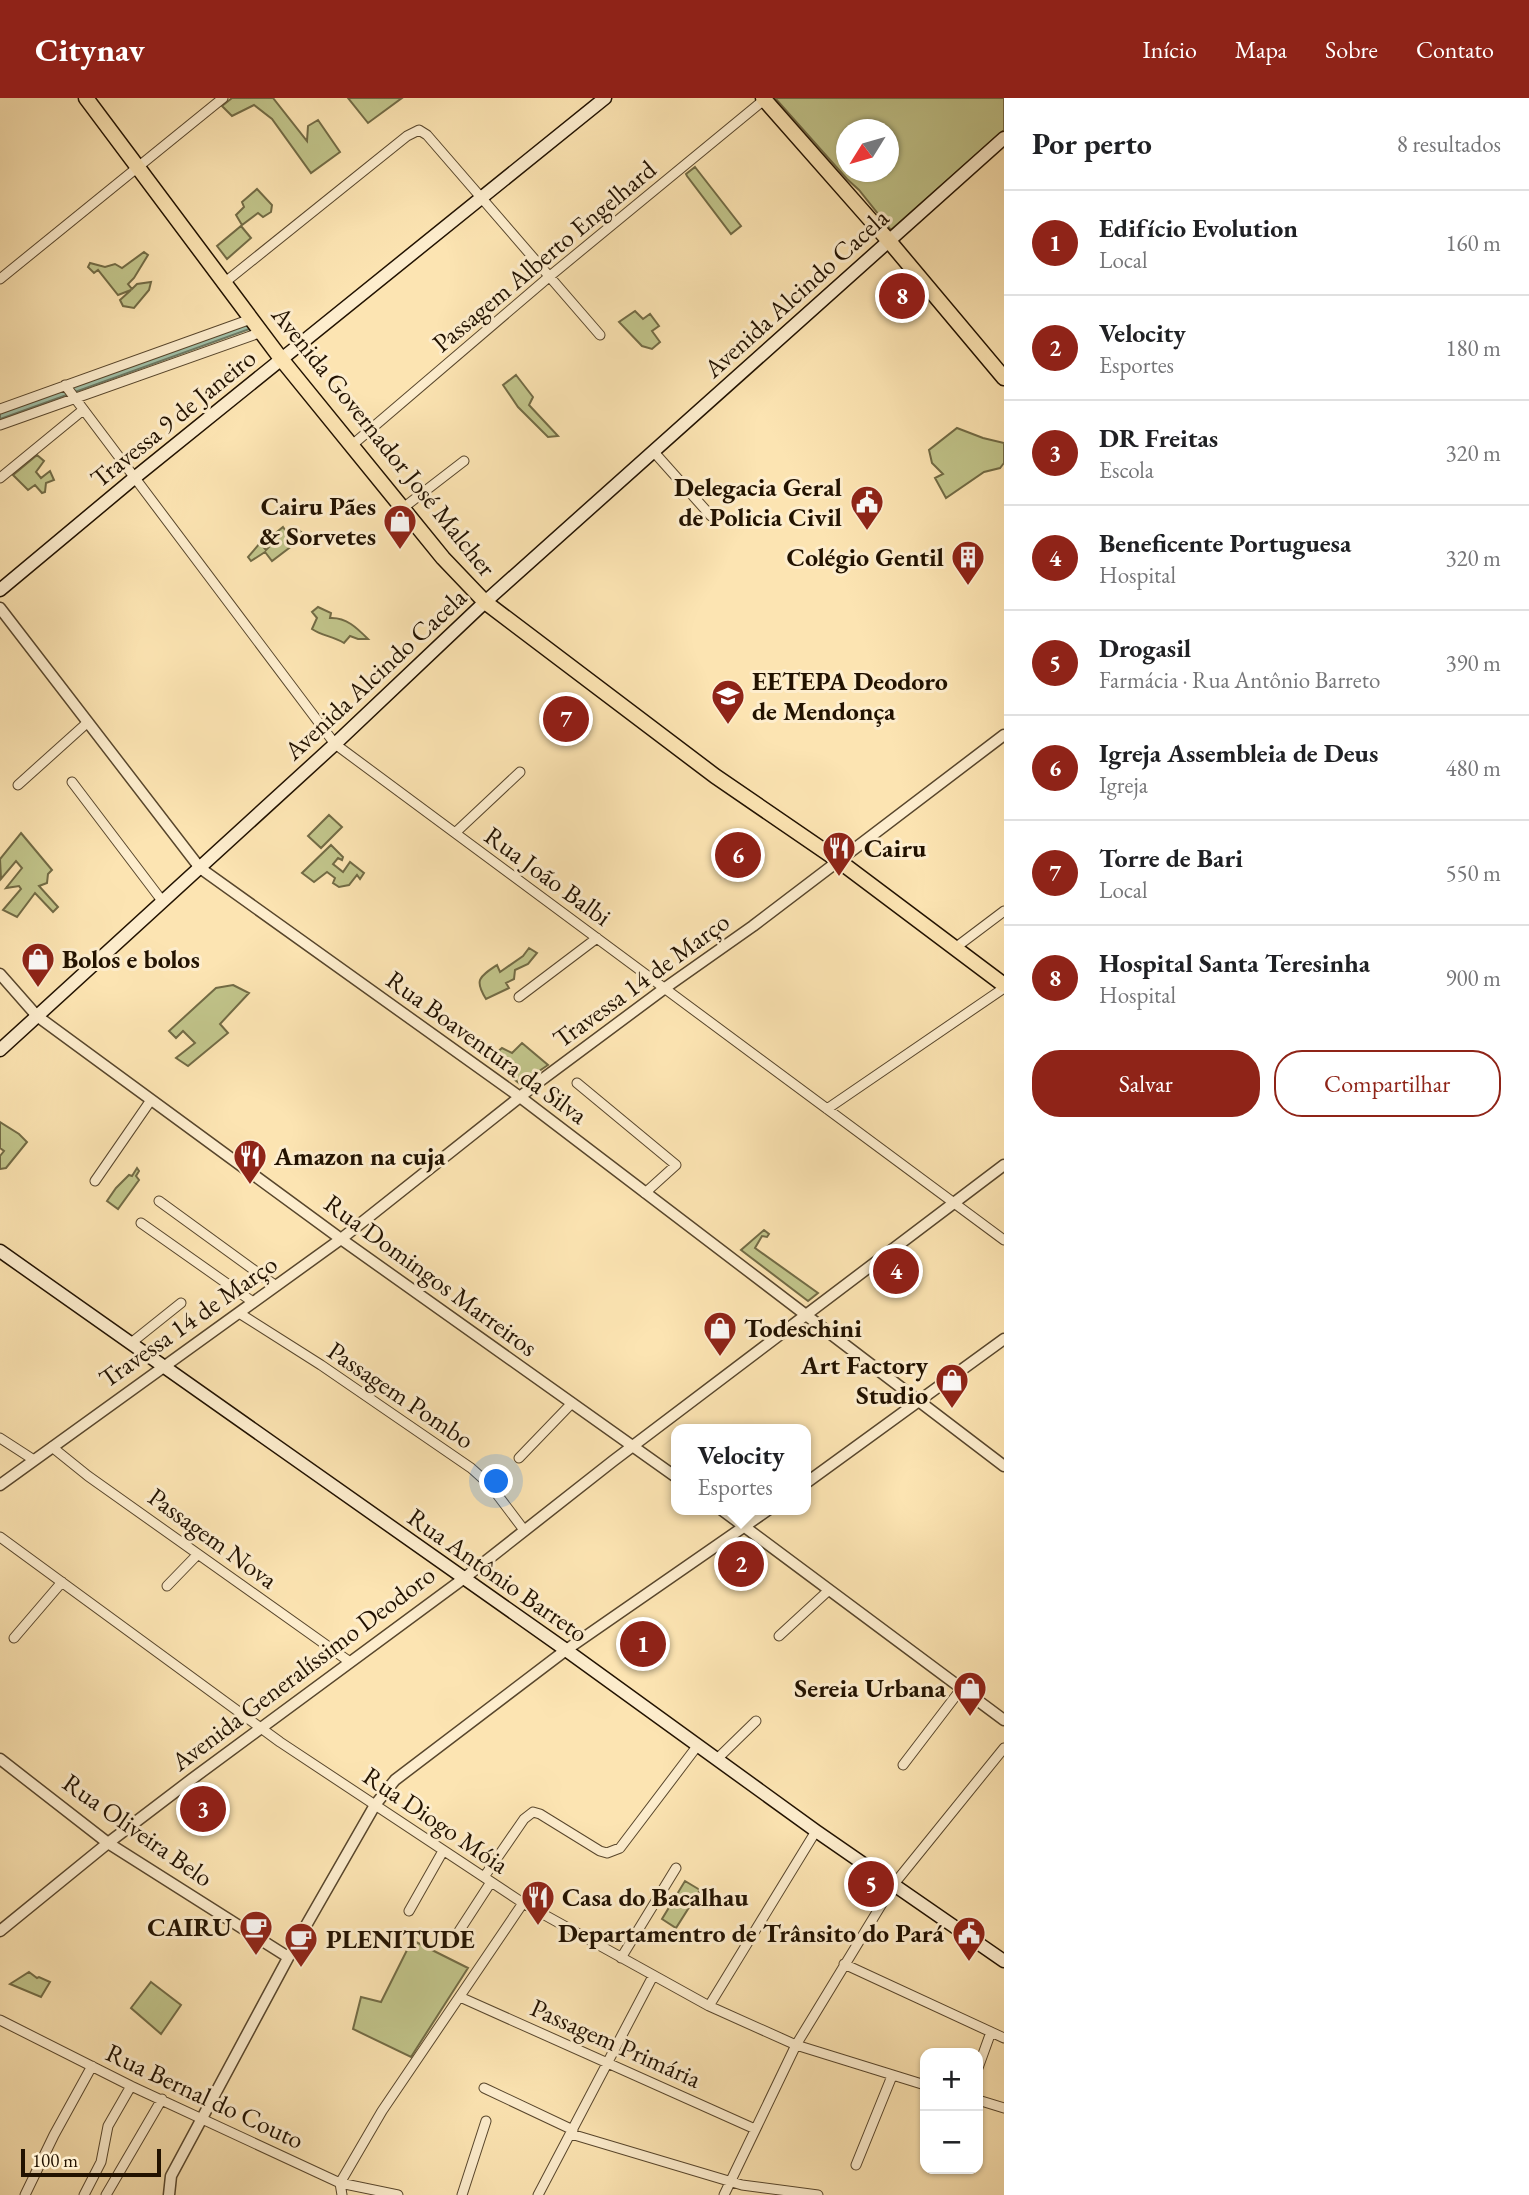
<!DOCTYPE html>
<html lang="pt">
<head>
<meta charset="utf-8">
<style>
	body { margin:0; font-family:"EB Garamond",serif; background:#f6f6f6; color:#202124 }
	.controls { position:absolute; right:21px; bottom:21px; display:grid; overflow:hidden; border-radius:14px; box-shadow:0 2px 5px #0004 }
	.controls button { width:63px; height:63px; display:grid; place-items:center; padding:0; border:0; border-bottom:2px solid #e0e0e0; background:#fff; color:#202124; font:35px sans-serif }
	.compass { position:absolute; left:836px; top:21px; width:63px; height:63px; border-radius:50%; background:#fff; box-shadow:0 2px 5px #0004; rotate:233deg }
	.scale { position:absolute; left:21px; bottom:18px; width:140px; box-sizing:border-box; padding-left:7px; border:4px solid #221200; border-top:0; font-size:19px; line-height:24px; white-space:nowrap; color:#221200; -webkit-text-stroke:5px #fdedcd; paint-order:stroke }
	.you { position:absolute; left:497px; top:1384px; width:24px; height:24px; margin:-18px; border:5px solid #fff; border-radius:50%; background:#1a73e8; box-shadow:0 0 0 10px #1a73e833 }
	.badge { display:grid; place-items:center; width:46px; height:46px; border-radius:50%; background:#8f2418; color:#fff; font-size:23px; font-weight:700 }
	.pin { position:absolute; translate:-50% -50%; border:4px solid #fff; box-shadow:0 2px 7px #0006 }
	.popup { position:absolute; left:671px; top:1326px; width:140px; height:91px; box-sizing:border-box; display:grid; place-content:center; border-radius:14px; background:#fff; filter:drop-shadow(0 2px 5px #0005); font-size:23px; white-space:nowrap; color:#757577 }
	.popup b { font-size:26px; color:#202124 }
	.popup::after { content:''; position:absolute; left:50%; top:100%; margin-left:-14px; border:14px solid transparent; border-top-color:#fff }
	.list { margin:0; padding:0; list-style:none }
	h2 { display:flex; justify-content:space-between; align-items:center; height:91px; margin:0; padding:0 28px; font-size:30px }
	h2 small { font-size:23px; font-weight:400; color:#757577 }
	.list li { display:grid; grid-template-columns:46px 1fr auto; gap:21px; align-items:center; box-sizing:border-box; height:105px; padding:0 28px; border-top:2px solid #e0e0e0 }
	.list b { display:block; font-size:26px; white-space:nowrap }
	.list p { margin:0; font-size:23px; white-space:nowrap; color:#757577 }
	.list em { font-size:23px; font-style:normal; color:#757577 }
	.actions { display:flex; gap:14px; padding:21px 28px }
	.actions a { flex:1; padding:16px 0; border:2px solid #8f2418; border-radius:28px; text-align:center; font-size:24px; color:#8f2418 }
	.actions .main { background:#8f2418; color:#fff }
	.map { position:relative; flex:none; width:1004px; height:2097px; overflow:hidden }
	header { display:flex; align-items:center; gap:42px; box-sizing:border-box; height:98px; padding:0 35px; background:#8f2418; color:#fff }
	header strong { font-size:33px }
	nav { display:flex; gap:38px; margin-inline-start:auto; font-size:24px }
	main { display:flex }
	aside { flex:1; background:#fff }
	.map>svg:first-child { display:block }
	.green { fill:#c1c48a; stroke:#726b45; stroke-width:2; fill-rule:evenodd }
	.water { fill:#a0bfa7; stroke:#6e7a64; stroke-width:2 }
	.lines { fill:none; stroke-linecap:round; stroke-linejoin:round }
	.minor-casing { stroke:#58462c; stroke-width:11 }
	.tertiary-casing { stroke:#58462c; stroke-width:13 }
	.secondary-casing { stroke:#221200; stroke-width:15 }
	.primary-casing { stroke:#221200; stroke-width:17 }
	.minor { stroke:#fdedcd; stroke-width:9 }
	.tertiary { stroke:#fdedcd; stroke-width:10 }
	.secondary { stroke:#fdedcd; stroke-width:12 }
	.primary { stroke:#fce4b2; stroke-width:14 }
	.labels { text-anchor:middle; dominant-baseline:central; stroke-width:6; stroke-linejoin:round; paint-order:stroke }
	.street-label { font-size:26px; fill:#221200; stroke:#fdedcd }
	.poi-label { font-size:26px; font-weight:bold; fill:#221200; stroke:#fdedcd; text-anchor:end }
</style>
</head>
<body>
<header>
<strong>Citynav</strong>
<nav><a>Início</a><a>Mapa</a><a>Sobre</a><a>Contato</a></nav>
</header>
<main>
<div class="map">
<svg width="1004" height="2097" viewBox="0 0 1004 2097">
	<rect width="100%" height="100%" fill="#fce4b2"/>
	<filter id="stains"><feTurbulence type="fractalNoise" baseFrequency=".00286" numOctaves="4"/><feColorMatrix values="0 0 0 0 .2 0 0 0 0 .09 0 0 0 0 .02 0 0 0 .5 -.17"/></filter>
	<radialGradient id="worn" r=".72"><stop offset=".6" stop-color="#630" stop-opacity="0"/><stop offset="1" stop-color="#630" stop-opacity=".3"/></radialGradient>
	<path class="green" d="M232,0H273L307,43L308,28L318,22L340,54L311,75L272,21L254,7L232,18L222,8Z
		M348,0H402L368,25Z
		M775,0H1004V32L891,132L859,92L847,81ZM846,32H888V74H846Z
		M695,69L741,128L731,136L687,78L686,76Z
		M257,91L272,107L271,114L263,119L258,115L242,127L236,117L244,109L242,104Z
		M241,128L251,140L227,161L217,148Z
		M144,154L148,157L134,180L128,186L132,191L137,186L151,184L149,192L134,210L123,208L120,202L131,192L118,197L98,172L94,175L88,169L90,165L105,169L115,166L122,170Z
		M635,213L643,221L650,216L659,228L652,233L660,244L652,251L642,248L619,224Z
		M516,277L533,299L529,307L558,338L548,339L518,309L503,287Z
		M957,330L983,340L1004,345V365L1000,370L984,374L946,400L935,380L943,376L932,365L929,352Z
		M37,357L44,363L36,374L41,380L50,373L54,382L46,385L45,394L42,395L35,387L28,392L13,377Z
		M283,429L288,436L297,430L305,438L272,463L265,454L251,463L248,459L260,445L266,452L271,447L267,442Z
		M318,509L331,515L330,520C346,519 357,530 368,541H358L350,538L344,545C333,538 322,538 312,531L317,520L312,514Z
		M329,717L342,729L321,750L308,738Z
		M21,735L52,772L48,776L47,785L39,788L58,809L53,814L35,795L17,819L3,812L21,791L19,788L6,790L22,770L16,763L1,781L0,761Z
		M331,747L343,759L342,762L338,760L333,766L343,774L350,764L364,775L360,781L357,777L349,787L339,789L333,785L335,780L327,774L314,784L302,775Z
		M529,850L537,855L528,866L515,872L514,881L506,885L509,890L486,901C474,882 479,879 497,867L500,874L523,858Z
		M233,887L249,895L220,926L228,935L188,968L176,960L195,945L183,933L176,940L169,933L216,890Z
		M522,945L548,967L520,986L489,961L502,950L512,955Z
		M0,1024L19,1036L27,1044L6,1070L0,1071V1058L4,1053L0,1050Z
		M137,1070L139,1073L136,1078L139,1082L118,1111L107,1103L116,1090L129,1077L132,1078Z
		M764,1132L769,1136L767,1139L762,1138L755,1150L818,1195L808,1203L741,1152Z
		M685,1783L700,1792L676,1830L662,1821Z
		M412,1842L468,1870L411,1959L353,1931L361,1899L381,1904Z
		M29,1874L37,1880L39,1879L50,1884L41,1899L10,1886Z
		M151,1884L181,1907L161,1936L131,1910Z"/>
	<path class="water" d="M250,222L255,229L0,321V315Z"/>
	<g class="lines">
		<defs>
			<path id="minor" d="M0,181L223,0
				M224,185L407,38L419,32L427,37L600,237
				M65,287L335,646L1004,1142
				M0,311L251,221
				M0,327L262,234
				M351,348L550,178L765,1
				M653,353L711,418
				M0,380L83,312
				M403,410L464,363
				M72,684L163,804
				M18,687L88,624
				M455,735L520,674
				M955,850L1004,813
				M519,899L597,840
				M577,985L676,1067L645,1095
				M827,1011L1004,890
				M95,1083L151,1002
				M159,1103L276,1188
				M141,1125L253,1204
				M239,1215L321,1267L471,1370L490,1387L524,1432
				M131,1245L181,1205
				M0,1340L34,1362
				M52,1349L88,1378L350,1564
				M519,1360L572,1305
				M0,1439L280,1644L523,1805L709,1908L796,1947L925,1987
				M167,1488L198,1456
				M779,1538L829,1492
				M14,1540L62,1484
				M717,1661L756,1623
				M903,1667L961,1591
				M484,1779L524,1721L533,1714L540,1716L600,1753L607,1755L620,1750L698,1647
				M409,1813L443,1753
				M452,1844L491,1784
				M621,1860L676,1770
				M844,1866L1004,1940
				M460,1899L755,2031
				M709,1908L816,1733
				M0,1922L131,1988L340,2085L398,2097
				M978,1970L991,1934
				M484,1990L573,2032
				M978,2002L1004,2010
				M571,2036L742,2087L818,2097
				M856,2067L892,1978
				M25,2097L54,2037L92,1968
				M84,2097L101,2064L108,2028L131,1988
				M106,2097L162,2001
				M342,2097L340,2085L382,2013L523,1805
				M462,2097L486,2023
				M538,2097L653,1878
				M724,2097L796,1947L894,1786L1004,1650"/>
			<path id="tertiary" d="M0,510L200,770L520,999L1004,1368
				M0,876L37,918L341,1141L676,1379
				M806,1385L1004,1241
				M0,1387L341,1141L540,983L665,890L753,828L1004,637
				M722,1412L1004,1622
				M0,1661L108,1745L288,1859
				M0,1833L108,1745L192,1681L463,1481L613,1363L1004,1067
				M169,2097L171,2078L296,1845L375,1707L395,1682L566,1552L768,1412"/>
			<path id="secondary" d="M0,492L133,381L605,0
				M0,952L335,646L485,504L1004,40
				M0,1153L566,1552L816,1733L1004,1863"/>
			<path id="primary" d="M86,0L282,262L443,460L485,504L715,678L839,763L1004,887
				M763,0L889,143L1004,280"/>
		</defs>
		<use href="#minor" class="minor-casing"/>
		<use href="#tertiary" class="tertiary-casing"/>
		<use href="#secondary" class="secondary-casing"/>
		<use href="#primary" class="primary-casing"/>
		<use href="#minor" class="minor"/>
		<use href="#tertiary" class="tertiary"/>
		<use href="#secondary" class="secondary"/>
		<use href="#primary" class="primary"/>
	</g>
	<defs>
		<symbol id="civic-pin" viewBox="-11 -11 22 30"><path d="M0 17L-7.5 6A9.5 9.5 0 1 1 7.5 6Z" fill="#8f2418" stroke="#fdedcd"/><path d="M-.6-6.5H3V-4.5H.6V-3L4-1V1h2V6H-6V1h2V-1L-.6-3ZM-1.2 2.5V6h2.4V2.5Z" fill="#fff"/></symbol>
		<symbol id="shop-pin" viewBox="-11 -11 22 30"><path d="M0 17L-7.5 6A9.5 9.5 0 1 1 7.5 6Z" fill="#8f2418" stroke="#fdedcd"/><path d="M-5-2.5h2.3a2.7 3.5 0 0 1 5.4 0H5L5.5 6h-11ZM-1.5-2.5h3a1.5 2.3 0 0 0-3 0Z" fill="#fff"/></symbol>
		<symbol id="building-pin" viewBox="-11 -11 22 30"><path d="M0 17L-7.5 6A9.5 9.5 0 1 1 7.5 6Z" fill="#8f2418" stroke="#fdedcd"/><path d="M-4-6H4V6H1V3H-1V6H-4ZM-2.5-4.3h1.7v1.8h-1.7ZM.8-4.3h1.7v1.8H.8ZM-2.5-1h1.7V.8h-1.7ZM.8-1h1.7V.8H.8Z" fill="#fff"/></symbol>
		<symbol id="university-pin" viewBox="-11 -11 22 30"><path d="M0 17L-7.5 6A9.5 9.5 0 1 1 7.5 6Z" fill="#8f2418" stroke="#fdedcd"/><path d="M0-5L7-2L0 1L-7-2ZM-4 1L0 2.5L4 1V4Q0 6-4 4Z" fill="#fff"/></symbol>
		<symbol id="restaurant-pin" viewBox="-11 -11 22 30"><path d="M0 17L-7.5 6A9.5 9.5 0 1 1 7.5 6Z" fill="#8f2418" stroke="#fdedcd"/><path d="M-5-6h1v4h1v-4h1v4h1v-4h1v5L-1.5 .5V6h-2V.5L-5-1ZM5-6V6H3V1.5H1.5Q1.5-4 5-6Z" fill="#fff"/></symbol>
		<symbol id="cafe-pin" viewBox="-11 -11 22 30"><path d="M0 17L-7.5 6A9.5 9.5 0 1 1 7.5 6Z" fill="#8f2418" stroke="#fdedcd"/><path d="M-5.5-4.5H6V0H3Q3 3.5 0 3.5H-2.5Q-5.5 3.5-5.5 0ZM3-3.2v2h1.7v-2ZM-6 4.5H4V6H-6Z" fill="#fff"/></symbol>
	</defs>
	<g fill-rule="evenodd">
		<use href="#civic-pin" x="848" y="385" width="38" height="52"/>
		<use href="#shop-pin" x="381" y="404" width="38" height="52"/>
		<use href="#building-pin" x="949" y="440" width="38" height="52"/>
		<use href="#university-pin" x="709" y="579" width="38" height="52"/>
		<use href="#restaurant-pin" x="820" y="731" width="38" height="52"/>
		<use href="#shop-pin" x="19" y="842" width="38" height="52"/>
		<use href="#restaurant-pin" x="231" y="1039" width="38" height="52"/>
		<use href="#shop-pin" x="701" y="1211" width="38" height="52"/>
		<use href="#shop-pin" x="933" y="1263" width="38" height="52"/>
		<use href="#shop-pin" x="951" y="1571" width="38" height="52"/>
		<use href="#restaurant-pin" x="519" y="1780" width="38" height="52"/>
		<use href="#cafe-pin" x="237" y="1810" width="38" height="52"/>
		<use href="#civic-pin" x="950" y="1816" width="38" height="52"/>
		<use href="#cafe-pin" x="282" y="1822" width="38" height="52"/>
	</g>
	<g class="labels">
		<g class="street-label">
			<text transform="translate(544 158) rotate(-40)">Passagem Alberto Engelhard</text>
			<text transform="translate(796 195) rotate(-42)">Avenida Alcindo Cacela</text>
			<text transform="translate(173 320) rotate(-39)">Travessa 9 de Janeiro</text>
			<text transform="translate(384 343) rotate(51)">Avenida Governador José Malcher</text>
			<text transform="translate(375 576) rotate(-43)">Avenida Alcindo Cacela</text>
			<text transform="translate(548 778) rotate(36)">Rua João Balbi</text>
			<text transform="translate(641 882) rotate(-36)">Travessa 14 de Março</text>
			<text transform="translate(487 949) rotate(36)">Rua Boaventura da Silva</text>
			<text transform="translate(431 1177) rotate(36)">Rua Domingos Marreiros</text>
			<text transform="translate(188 1223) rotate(-35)">Travessa 14 de Março</text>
			<text transform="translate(401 1297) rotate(34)">Passagem Pombo</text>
			<text transform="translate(213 1440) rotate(36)">Passagem Nova</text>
			<text transform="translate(498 1477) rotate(35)">Rua Antônio Barreto</text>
			<text transform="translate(303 1570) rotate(-37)">Avenida Generalíssimo Deodoro</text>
			<text transform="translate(436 1722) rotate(34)">Rua Diogo Móia</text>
			<text transform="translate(138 1732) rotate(35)">Rua Oliveira Belo</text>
			<text transform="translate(616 1945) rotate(24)">Passagem Primária</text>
			<text transform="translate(205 1998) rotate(25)">Rua Bernal do Couto</text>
		</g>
		<g class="poi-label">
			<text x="842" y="389">Delegacia Geral<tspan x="842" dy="30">de Policia Civil</tspan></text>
			<text x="376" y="408">Cairu Pães<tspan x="376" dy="30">&amp; Sorvetes</tspan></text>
			<text x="944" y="459">Colégio Gentil</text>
			<text x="752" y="583" text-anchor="start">EETEPA Deodoro<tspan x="752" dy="30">de Mendonça</tspan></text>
			<text x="864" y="750" text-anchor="start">Cairu</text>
			<text x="62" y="861" text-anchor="start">Bolos e bolos</text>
			<text x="274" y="1058" text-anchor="start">Amazon na cuja</text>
			<text x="744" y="1230" text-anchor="start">Todeschini</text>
			<text x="928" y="1267">Art Factory<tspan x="928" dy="30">Studio</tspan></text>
			<text x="946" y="1590">Sereia Urbana</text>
			<text x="562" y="1799" text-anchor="start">Casa do Bacalhau</text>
			<text x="232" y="1829">CAIRU</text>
			<text x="944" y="1835">Departamentro de Trânsito do Pará</text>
			<text x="326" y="1841" text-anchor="start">PLENITUDE</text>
		</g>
	</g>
	<rect width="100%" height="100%" filter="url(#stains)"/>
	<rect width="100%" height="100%" fill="url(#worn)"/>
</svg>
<div class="controls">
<button>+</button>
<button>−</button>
</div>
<svg class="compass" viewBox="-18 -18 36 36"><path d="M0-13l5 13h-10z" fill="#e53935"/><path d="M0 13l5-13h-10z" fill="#757577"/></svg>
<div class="scale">100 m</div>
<div class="you"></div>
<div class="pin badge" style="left:643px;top:1546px">1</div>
<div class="pin badge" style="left:741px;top:1466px">2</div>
<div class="popup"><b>Velocity</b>Esportes</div>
<div class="pin badge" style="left:203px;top:1711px">3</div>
<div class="pin badge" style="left:896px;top:1173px">4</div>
<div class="pin badge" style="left:871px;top:1786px">5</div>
<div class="pin badge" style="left:738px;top:757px">6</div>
<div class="pin badge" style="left:566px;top:621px">7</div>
<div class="pin badge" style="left:902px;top:198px">8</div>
</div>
<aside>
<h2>Por perto<small>8 resultados</small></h2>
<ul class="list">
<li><span class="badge">1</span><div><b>Edifício Evolution</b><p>Local</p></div><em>160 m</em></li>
<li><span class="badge">2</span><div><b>Velocity</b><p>Esportes</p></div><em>180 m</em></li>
<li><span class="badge">3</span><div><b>DR Freitas</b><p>Escola</p></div><em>320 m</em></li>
<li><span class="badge">4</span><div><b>Beneficente Portuguesa</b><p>Hospital</p></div><em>320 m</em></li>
<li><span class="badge">5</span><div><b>Drogasil</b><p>Farmácia · Rua Antônio Barreto</p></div><em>390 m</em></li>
<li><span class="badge">6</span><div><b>Igreja Assembleia de Deus</b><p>Igreja</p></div><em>480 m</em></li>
<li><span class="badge">7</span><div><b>Torre de Bari</b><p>Local</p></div><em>550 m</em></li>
<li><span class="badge">8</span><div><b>Hospital Santa Teresinha</b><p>Hospital</p></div><em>900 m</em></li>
</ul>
<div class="actions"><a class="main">Salvar</a><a>Compartilhar</a></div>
</aside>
</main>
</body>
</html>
